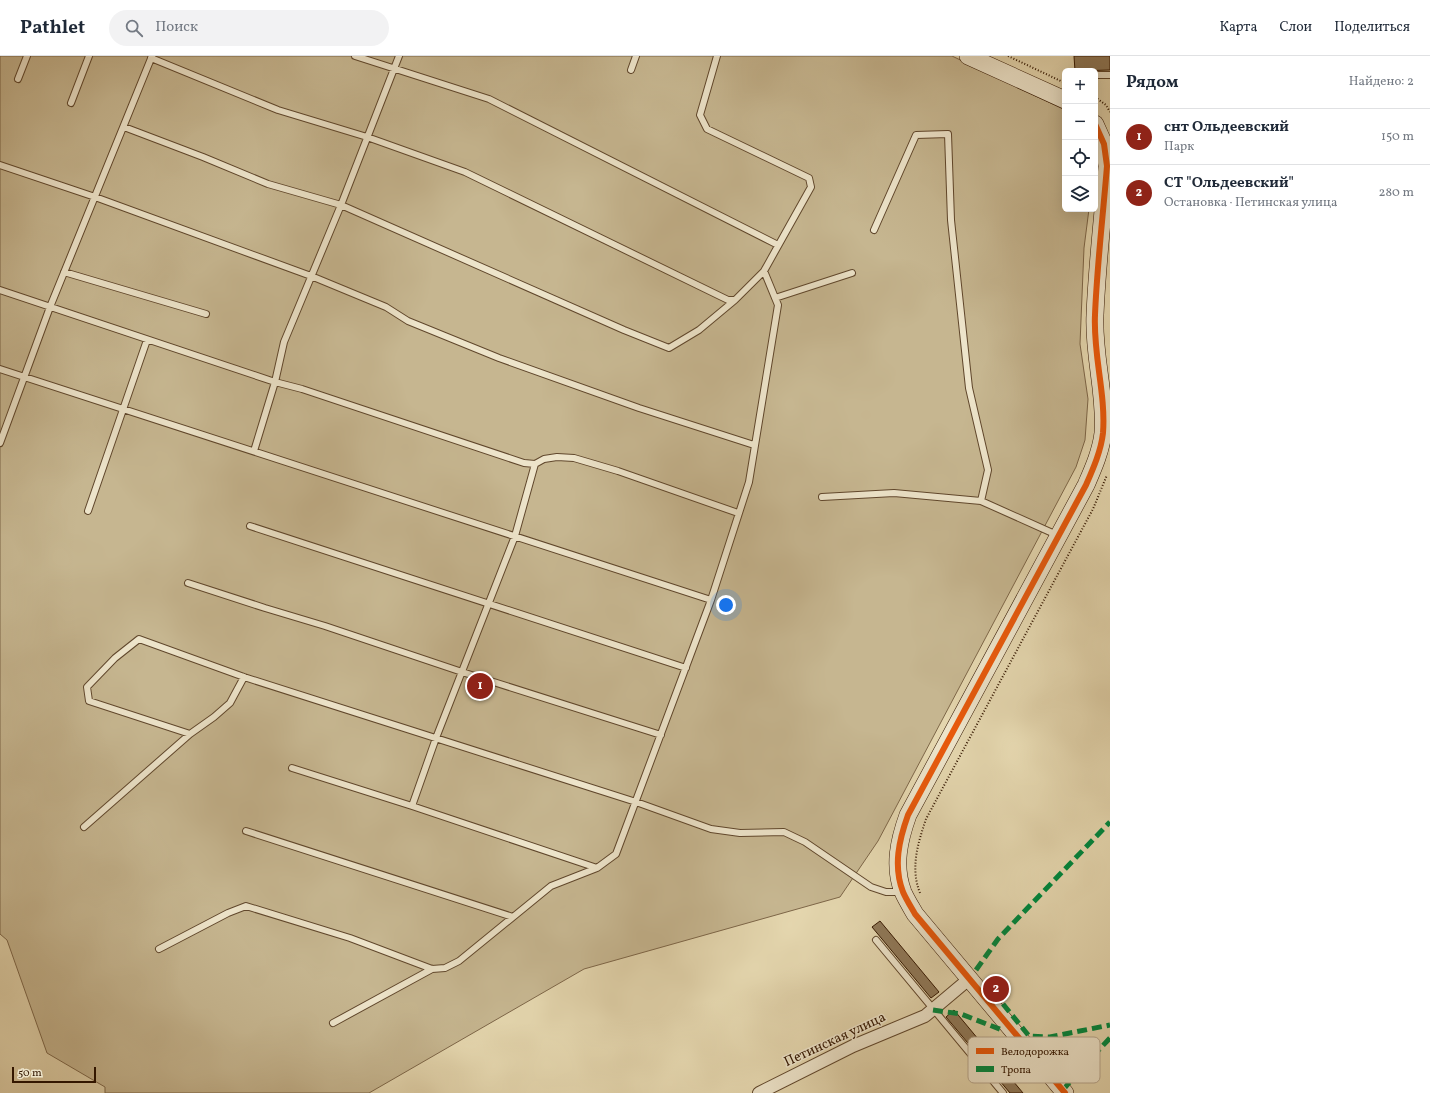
<!DOCTYPE html>
<html lang="ru">
<head>
<meta charset="utf-8">
<style>
	body { margin:0; font-family:Vollkorn,serif; background:#f2f2f3; color:#1f2937 }
	.controls { position:absolute; right:12px; top:12px; display:grid; overflow:hidden; border-radius:6px; box-shadow:0 4px 16px #0002 }
	.controls button { width:36px; height:36px; display:grid; place-items:center; padding:0; border:0; border-bottom:1px solid #e0e1e3; background:#fff; color:#1f2937; font:20px sans-serif }
	.scale { position:absolute; left:12px; bottom:10px; width:84px; box-sizing:border-box; padding-left:4px; border:2px solid #341700; border-top:0; font-size:11px; line-height:14px; white-space:nowrap; color:#341700; -webkit-text-stroke:3px #ede4ca; paint-order:stroke }
	.you { position:absolute; left:726px; top:549px; width:14px; height:14px; margin:-10px; border:3px solid #fff; border-radius:50%; background:#1a73e8; box-shadow:0 0 0 6px #1a73e833 }
	.badge { display:grid; place-items:center; width:26px; height:26px; border-radius:50%; background:#8f2418; color:#fff; font-size:13px; font-weight:700 }
	.pin { position:absolute; translate:-50% -50%; border:2px solid #fff; box-shadow:0 1px 4px #0006 }
	.list { margin:0; padding:0; list-style:none }
	h2 { display:flex; justify-content:space-between; align-items:center; height:52px; margin:0; padding:0 16px; font-size:17px }
	h2 small { font-size:13px; font-weight:400; color:#747a83 }
	.list li { display:grid; grid-template-columns:26px 1fr auto; gap:12px; align-items:center; box-sizing:border-box; height:56px; padding:0 16px; border-top:1px solid #e0e1e3 }
	.list b { display:block; font-size:15px; white-space:nowrap }
	.list p { margin:0; font-size:13px; white-space:nowrap; color:#747a83 }
	.list em { font-size:13px; font-style:normal; color:#747a83 }
	.icon { flex:none; width:22px; height:22px; fill:none; stroke:currentColor; stroke-width:2; stroke-linecap:round; stroke-linejoin:round }
	.map { position:relative; flex:none; width:1110px; height:1037px; overflow:hidden }
	header { display:flex; align-items:center; gap:24px; box-sizing:border-box; height:56px; padding:0 20px; background:#fff; border-bottom:1px solid #e0e1e3 }
	header strong { font-size:19px }
	nav { display:flex; gap:22px; margin-inline-start:auto; font-size:14px }
	.search { width:280px; height:36px; background:#f2f2f3; display:flex; align-items:center; gap:10px; box-sizing:border-box; padding:0 14px; border-radius:22px; color:#747a83; font-size:15px }
	main { display:flex }
	aside { flex:1; background:#fff }
	.map>svg:first-child { display:block }
	.green { fill:#c6b690; stroke:#7d6648 }
	.building { fill:#907a5a; stroke:#341700 }
	.lines { fill:none; stroke-linecap:round; stroke-linejoin:round }
	.lane-casing { stroke:#60472c; stroke-width:8 }
	.street-casing { stroke:#60472c; stroke-width:14 }
	.secondary-casing { stroke:#341700; stroke-width:18 }
	.path { stroke:#341700; stroke-width:2; stroke-dasharray:1 2; stroke-linecap:butt }
	.lane { stroke:#ede4ca; stroke-width:6 }
	.street { stroke:#ede4ca; stroke-width:12 }
	.secondary { stroke:#ede4ca; stroke-width:17 }
	.quiet { stroke:#00873e; stroke-width:5; stroke-dasharray:10 5; stroke-linecap:butt }
	.cycleway-casing { stroke:#ede4ca; stroke-width:8 }
	.cycleway { stroke:#e8590c; stroke-width:6 }
	.labels { text-anchor:middle; dominant-baseline:central; stroke-width:3; stroke-linejoin:round; paint-order:stroke }
	.street-label { font-size:14px; fill:#341700; stroke:#ede4ca }
	.key { fill:#ede4ca; stroke:#b6a68d; stroke-width:1 }
	.key-label { font-size:11px; fill:#341700 }
</style>
</head>
<body>
<header>
<strong>Pathlet</strong>
<div class="search"><svg class="icon" aria-label="search" viewBox="0 0 24 24"><circle cx="10" cy="10" r="6"/><path d="M15 15l6 6"/></svg>Поиск</div>
<nav><a>Карта</a><a>Слои</a><a>Поделиться</a></nav>
</header>
<main>
<div class="map">
<svg width="1110" height="1037" viewBox="0 0 1110 1037">
	<rect width="100%" height="100%" fill="#e4d6ae"/>
	<filter id="stains"><feTurbulence type="fractalNoise" baseFrequency=".005" numOctaves="4"/><feColorMatrix values="0 0 0 0 .2 0 0 0 0 .09 0 0 0 0 .02 0 0 0 .5 -.17"/></filter>
	<radialGradient id="worn" r=".72"><stop offset=".6" stop-color="#630" stop-opacity="0"/><stop offset="1" stop-color="#630" stop-opacity=".3"/></radialGradient>
	<path class="green" d="M0,0H952L1065,54V153H1089L1084,192L1080,288L1088,343L1085,384L1076,411L878,785L840,841L584,913L369,1037H105V1031L47,997L7,884L0,878Z"/>
	<path class="building" d="M1074,0H1110V14L1075,15Z
		M880,865L939,936L931,942L872,871Z
		M954,954L1023,1037H1010L946,961Z"/>
	<g class="lines">
		<defs>
			<path id="lane" d="M355,0L489,43L778,189
				M151,2L278,54L367,81L465,116L728,244H735L764,215
				M631,14L636,0
				M1095,19H1110
				M18,23L27,0
				M71,47L89,0
				M124,71L203,101L268,128L341,149L624,274L669,292L699,274L735,244
				M0,109L95,141L311,220L386,251L408,265L499,302L639,352L754,389
				M874,174L916,79L948,78L951,164L969,332L988,414L981,445
				M64,216L206,258
				M0,234L275,326L302,333L524,407L535,408L544,403L557,401L574,402L618,415L738,457
				M775,242L852,217
				M0,313L711,544
				M0,387L50,251L152,0
				M254,395L275,326L284,286L341,149L399,0
				M822,441L894,437L981,445L1057,479
				M88,455L147,284
				M250,470L686,612
				M188,527L265,552L325,570L462,616L661,679
				M244,621L230,647L214,661L190,678L89,645L87,631L115,602L139,583L244,621L636,746L711,773L740,777L784,776L805,786L871,831L886,836H901
				M292,712L412,750L597,812
				M412,750L436,682L515,480L535,408
				M84,771L190,678
				M246,775L513,861
				M876,884L1003,1037
				M159,893L228,857L246,850L350,882L432,913L445,912L459,905L551,830L597,812L616,798L711,544L749,426L778,249L764,215L811,131L809,122L707,73L700,59L717,0
				M333,967L432,913"/>
			<path id="street" d="M759,1037L853,990L925,960L969,923"/>
			<path id="secondary" d="M968,0L1065,44
				M1065,1037L915,858C911,851 906,843 903,836C893,810 899,784 908,759L1086,429C1093,413 1101,395 1103,377C1106,338 1093,299 1095,259C1097,209 1103,160 1107,110L1104,88L1095,68"/>
		</defs>
		<use href="#lane" class="lane-casing"/>
		<use href="#street" class="street-casing"/>
		<use href="#secondary" class="secondary-casing"/>
		<path class="path" d="M1008,0L1065,27
			M1095,41L1106,49L1110,56
			M920,837C910,812 918,787 926,763L1093,453L1107,419"/>
		<use href="#lane" class="lane"/>
		<use href="#street" class="street"/>
		<use href="#secondary" class="secondary"/>
		<path class="quiet" d="M976,914L998,883L1110,766
			M1003,948L1029,980L1050,981L1110,969
			M933,954L961,958L1002,974
			M1063,1034L1078,1016L1110,982"/>
		<defs>
			<path id="cycleway" d="M1065,1037L915,858C911,851 906,843 903,836C893,810 899,784 908,759L1086,429C1093,413 1101,395 1103,377C1106,338 1093,299 1095,259C1097,209 1103,160 1107,110L1104,88L1095,68"/>
		</defs>
		<use href="#cycleway" class="cycleway-casing"/>
		<use href="#cycleway" class="cycleway"/>
	</g>
	<g class="labels">
		<g class="street-label">
			<text transform="translate(835 984) rotate(-25)">Петинская улица</text>
		</g>
	</g>
	<rect x="968" y="981" width="132" height="46" rx="6" class="key"/>
	<rect x="976" y="992" width="18" height="6" fill="#e8590c"/>
	<rect x="976" y="1010" width="18" height="6" fill="#00873e"/>
	<g class="key-label">
		<text x="1001" y="999">Велодорожка</text>
		<text x="1001" y="1017">Тропа</text>
	</g>
	<rect width="100%" height="100%" filter="url(#stains)"/>
	<rect width="100%" height="100%" fill="url(#worn)"/>
</svg>
<div class="controls">
<button>+</button>
<button>−</button>
<button><svg class="icon" aria-label="locate" viewBox="0 0 24 24"><circle cx="12" cy="12" r="6"/><path d="M12 2v4M12 18v4M2 12h4M18 12h4"/></svg></button>
<button><svg class="icon" aria-label="layers" viewBox="0 0 24 24"><path d="M12 4l9 5-9 5-9-5zM3 14l9 5 9-5"/></svg></button>
</div>
<div class="scale">50 m</div>
<div class="you"></div>
<div class="pin badge" style="left:480px;top:630px">1</div>
<div class="pin badge" style="left:996px;top:933px">2</div>
</div>
<aside>
<h2>Рядом<small>Найдено: 2</small></h2>
<ul class="list">
<li><span class="badge">1</span><div><b>снт Ольдеевский</b><p>Парк</p></div><em>150 m</em></li>
<li><span class="badge">2</span><div><b>СТ &quot;Ольдеевский&quot;</b><p>Остановка · Петинская улица</p></div><em>280 m</em></li>
</ul>
</aside>
</main>
</body>
</html>
